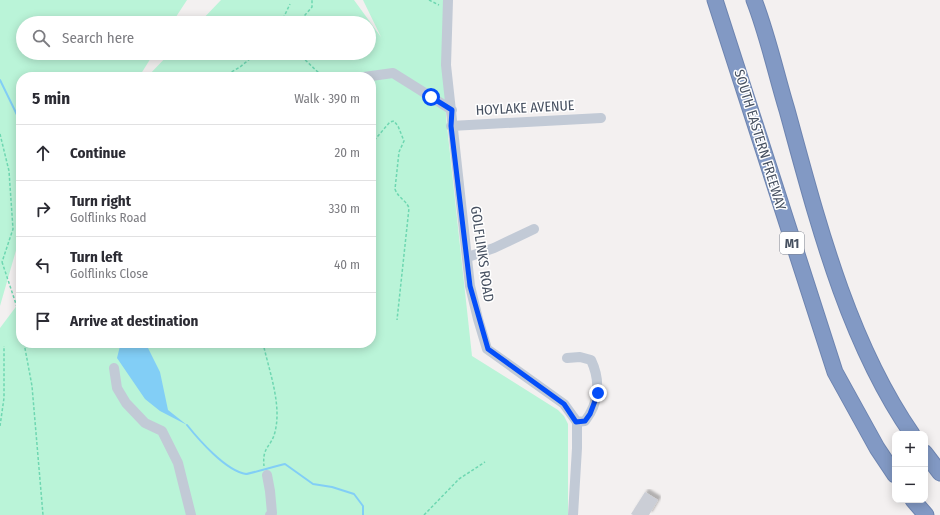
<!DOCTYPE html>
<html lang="en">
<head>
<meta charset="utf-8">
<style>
	body { margin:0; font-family:"Fira Sans Condensed",sans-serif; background:#f2f2f3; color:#2b2b33 }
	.controls { position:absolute; right:12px; bottom:12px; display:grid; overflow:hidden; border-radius:8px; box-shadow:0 2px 10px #0003 }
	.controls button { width:36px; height:36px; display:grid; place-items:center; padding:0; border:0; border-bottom:1px solid #e1e1e2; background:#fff; color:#2b2b33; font:20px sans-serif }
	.stop { position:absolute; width:12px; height:12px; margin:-9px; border:3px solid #044ef8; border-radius:50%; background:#fff }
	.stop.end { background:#044ef8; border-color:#fff; box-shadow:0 1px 4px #0008 }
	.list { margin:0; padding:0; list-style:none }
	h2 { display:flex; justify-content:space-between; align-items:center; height:52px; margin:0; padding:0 16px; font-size:17px }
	h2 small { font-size:13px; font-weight:400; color:#7c7c81 }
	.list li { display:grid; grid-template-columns:26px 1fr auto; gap:12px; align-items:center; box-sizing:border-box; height:56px; padding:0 16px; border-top:1px solid #e1e1e2 }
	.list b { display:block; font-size:15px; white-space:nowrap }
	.list p { margin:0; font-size:13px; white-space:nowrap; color:#7c7c81 }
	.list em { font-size:13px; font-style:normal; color:#7c7c81 }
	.icon { flex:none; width:22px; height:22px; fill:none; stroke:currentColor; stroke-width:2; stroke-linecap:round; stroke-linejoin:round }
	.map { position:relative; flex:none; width:940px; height:515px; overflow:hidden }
	.search { position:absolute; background:#fff; box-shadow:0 2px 10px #0003; left:16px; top:16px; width:360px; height:44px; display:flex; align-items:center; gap:10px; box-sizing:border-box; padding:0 14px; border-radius:22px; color:#7c7c81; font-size:15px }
	.panel { position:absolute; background:#fff; box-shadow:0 2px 10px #0003; left:16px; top:72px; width:360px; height:276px; border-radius:16px }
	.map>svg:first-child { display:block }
	.green { fill:#baf4d8 }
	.water { fill:#82cef6 }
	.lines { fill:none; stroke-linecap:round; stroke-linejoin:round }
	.stream { stroke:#82cef6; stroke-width:2 }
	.building { fill:#cbced6; filter:url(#shadow) }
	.highway-casing { stroke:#6d84b0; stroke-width:17 }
	.path { stroke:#6ed7b1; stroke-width:1.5; stroke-dasharray:3 2; stroke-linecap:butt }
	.minor { stroke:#c2cad6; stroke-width:10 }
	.highway { stroke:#8299c4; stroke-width:15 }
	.route { stroke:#044ef8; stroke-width:5 }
	.labels { text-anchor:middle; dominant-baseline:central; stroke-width:3; stroke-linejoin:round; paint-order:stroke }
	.shield { fill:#fff; stroke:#7e8490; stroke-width:1 }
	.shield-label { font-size:13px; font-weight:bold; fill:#465060 }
	.street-label { font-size:14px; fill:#465060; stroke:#fff }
</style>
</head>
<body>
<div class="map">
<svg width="940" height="515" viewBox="0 0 940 515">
	<defs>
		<filter id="shadow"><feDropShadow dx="3.5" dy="-3.5" stdDeviation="1" flood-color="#0004"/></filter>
	</defs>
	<rect width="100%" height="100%" fill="#f3f0f0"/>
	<path class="green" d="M0,0H187L172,23H23V53H154L139,77H21V233L0,306Z
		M221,0H354L381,37L363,0H444L446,117L472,356L558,410L564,416L568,424V515H0V328L21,300V343H371V77H147L170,53H369V23H199Z"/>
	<path class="water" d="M118,343H149L148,348L160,372L168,410L187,425L160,411L145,399L117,358L120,346Z"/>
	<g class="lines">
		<path class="stream" d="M0,80L21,123
			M187,425C199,440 226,471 246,474C249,474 279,465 285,464L313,484L332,487L354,494L363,506V515"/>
	</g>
	<path class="building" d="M645,492L658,500L649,515H633L631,514Z"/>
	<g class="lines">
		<defs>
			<path id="highway" d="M715,0L835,372L877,448L895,475
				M754,0C768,36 776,74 787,110C817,219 847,340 912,434
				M925,453L940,473
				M913,500L926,515"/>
		</defs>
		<use href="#highway" class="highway-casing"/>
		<path class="path" d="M429,0L439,5
			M281,23L290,4
			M298,23L312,7V0
			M298,53L323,77
			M223,77L240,67L257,53
			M0,134L9,171L13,229L2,262
			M371,144L390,122L394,121L398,126L404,141L399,152L395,189C398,198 406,200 409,208L397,320
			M2,262L21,319
			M24,343L32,386L43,515
			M263,343C269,371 282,404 275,432C271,448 262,446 264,466
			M0,426L4,398V346
			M424,515L459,479L485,462"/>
		<path class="minor" d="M448,0L446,65L470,286L478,319L487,349L564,404L577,422V448L573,515
			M364,77L393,73L452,110
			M451,126L601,118
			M468,257L494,248L534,229
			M567,358L580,357L591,360C601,381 599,403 585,421L577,422
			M114,368L117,388L126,403L145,423L162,431L178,463L191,515
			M267,475L270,491L272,513L270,515"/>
		<use href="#highway" class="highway"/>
	</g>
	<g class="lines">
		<path class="route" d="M431,97L452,110L451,126L470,286L488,349L564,404L576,422L585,421L590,414L598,393"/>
	</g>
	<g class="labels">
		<rect class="shield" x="780" y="232" width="24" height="22" rx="3"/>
		<g class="shield-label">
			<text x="792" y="243">M1</text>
		</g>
		<g class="street-label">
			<text transform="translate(525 108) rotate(-3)">HOYLAKE AVENUE</text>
			<text transform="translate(760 140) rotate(73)">SOUTH EASTERN FREEWAY</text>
			<text transform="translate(482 254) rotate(82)">GOLFLINKS ROAD</text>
		</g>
	</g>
</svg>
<div class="controls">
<button>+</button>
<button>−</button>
</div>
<div class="stop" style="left:431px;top:97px"></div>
<div class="stop end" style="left:598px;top:393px"></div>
<div class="search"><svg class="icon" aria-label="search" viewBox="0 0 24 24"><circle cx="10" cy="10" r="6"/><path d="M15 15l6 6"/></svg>Search here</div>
<section class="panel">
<h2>5 min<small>Walk · 390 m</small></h2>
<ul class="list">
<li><svg class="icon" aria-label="ahead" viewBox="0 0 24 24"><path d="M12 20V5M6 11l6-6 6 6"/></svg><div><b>Continue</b></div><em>20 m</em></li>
<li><svg class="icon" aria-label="right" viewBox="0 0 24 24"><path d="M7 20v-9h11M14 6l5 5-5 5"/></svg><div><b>Turn right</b><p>Golflinks Road</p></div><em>330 m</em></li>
<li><svg class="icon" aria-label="left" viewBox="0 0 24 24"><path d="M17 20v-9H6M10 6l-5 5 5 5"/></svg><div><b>Turn left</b><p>Golflinks Close</p></div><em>40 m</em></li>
<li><svg class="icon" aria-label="arrive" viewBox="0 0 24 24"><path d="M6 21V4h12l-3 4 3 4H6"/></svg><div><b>Arrive at destination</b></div></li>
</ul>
</section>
</div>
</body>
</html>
